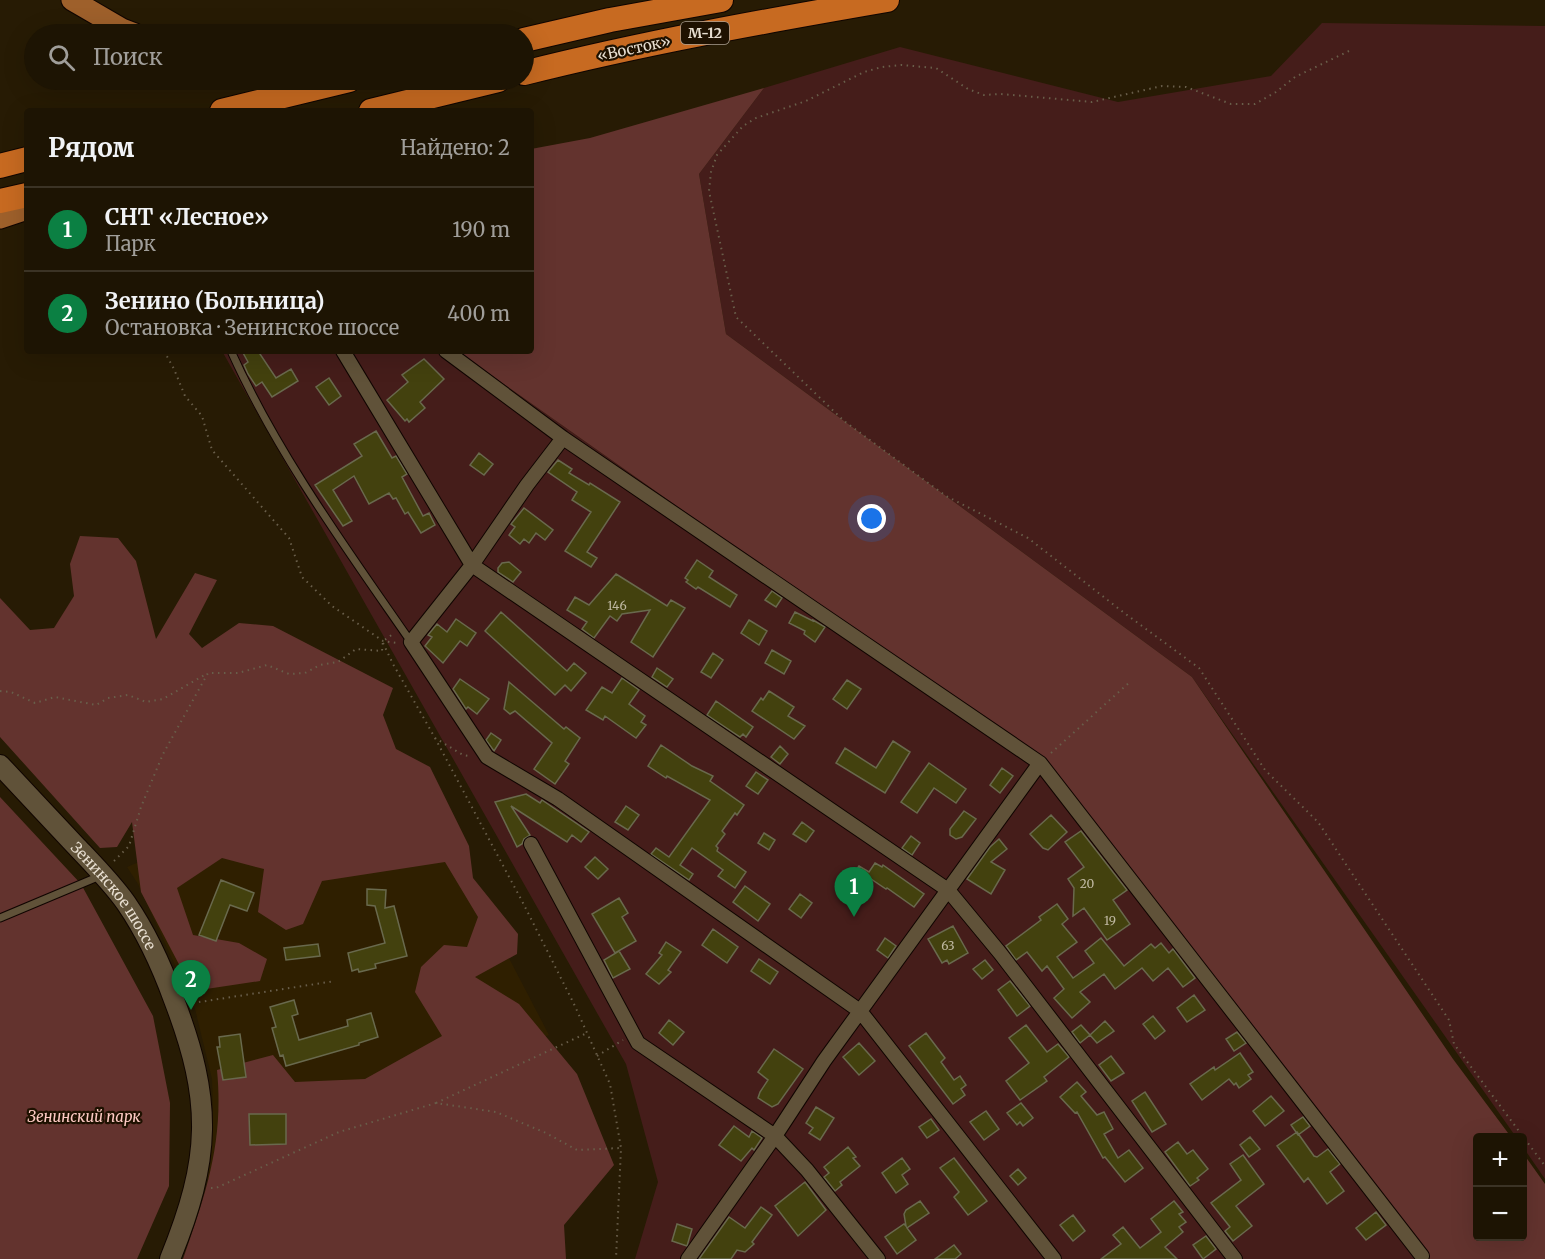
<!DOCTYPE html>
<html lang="ru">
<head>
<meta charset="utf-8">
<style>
	body { margin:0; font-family:Merriweather,serif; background:#251d0d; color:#f1f3f6 }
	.controls { position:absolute; right:18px; bottom:18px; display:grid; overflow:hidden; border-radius:6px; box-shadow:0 6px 24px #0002 }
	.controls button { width:54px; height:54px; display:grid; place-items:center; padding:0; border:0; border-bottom:2px solid #3b3325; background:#1d1403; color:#f1f3f6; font:30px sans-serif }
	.you { position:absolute; left:872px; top:519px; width:21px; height:21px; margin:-15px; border:4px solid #fff; border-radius:50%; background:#1a73e8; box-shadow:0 0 0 9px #1a73e833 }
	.badge { display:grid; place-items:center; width:39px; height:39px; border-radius:50%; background:#0b8043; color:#fff; font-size:20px; font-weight:700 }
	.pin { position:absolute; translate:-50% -50px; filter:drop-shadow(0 2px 3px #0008) }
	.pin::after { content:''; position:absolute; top:32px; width:21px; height:18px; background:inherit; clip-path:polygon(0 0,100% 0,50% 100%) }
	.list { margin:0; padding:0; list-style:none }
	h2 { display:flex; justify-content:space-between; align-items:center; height:78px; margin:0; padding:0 24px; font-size:26px }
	h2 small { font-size:20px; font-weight:400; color:#a09e9a }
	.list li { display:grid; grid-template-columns:39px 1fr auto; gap:18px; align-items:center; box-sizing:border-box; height:84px; padding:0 24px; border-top:2px solid #3b3325 }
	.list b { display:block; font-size:22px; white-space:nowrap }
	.list p { margin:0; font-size:20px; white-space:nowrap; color:#a09e9a }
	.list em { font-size:20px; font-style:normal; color:#a09e9a }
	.icon { flex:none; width:33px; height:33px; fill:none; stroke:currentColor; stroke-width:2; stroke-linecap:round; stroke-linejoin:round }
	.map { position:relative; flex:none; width:1545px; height:1259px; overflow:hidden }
	.search { position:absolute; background:#1d1403; box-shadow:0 6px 24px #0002; left:24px; top:24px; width:510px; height:66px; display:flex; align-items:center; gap:15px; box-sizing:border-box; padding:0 21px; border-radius:33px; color:#a09e9a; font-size:22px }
	.panel { position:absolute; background:#1d1403; box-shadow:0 6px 24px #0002; left:24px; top:108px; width:510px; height:246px; border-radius:6px }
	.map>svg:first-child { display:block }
	.built { fill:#2f1f00 }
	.green { fill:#451d1a }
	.forest { fill:#63332e }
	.building { fill:#43410e; stroke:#69694d; stroke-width:1.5 }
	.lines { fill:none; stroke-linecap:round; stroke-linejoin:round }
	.lane-casing { stroke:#100500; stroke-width:9 }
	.street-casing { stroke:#100500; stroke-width:16 }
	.secondary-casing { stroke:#100500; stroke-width:22 }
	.primary-casing { stroke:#100500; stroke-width:23 }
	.highway-casing { stroke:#100500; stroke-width:26 }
	.path { stroke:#695e4a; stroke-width:2; stroke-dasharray:1.5 4.5; stroke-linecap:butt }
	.lane { stroke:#605239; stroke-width:7 }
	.street { stroke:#605239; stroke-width:14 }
	.secondary { stroke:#605239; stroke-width:20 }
	.primary { stroke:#9e602b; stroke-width:21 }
	.highway { stroke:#c76a21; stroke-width:24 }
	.labels { text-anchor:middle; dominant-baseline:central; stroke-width:4.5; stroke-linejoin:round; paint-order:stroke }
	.number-label { font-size:12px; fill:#beb7a0 }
	.shield { fill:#1e1100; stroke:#aba092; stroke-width:1.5 }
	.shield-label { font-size:14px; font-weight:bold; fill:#e7ded0 }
	.street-label { font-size:15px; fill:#e7ded0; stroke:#1e1100 }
	.park-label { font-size:15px; font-style:italic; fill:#fecac3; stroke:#1e1100 }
</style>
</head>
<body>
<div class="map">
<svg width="1545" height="1259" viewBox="0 0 1545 1259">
	<rect width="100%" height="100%" fill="#271b04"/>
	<path class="built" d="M401,751L549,1035L207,1179L211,1160L213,1108L212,1079L195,1009L138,884L127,867Z"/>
	<path class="green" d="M1322,23L1545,26V1179L1523,1147L1522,1138L1516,1137L1192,677L726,334L699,174L764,88L900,47L1118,102L1271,76Z
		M222,351H457L1052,771L1427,1259H635L658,1182L626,1064Z"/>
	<path class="forest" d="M764,88L699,174L726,334L1192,677L1453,1059L1511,1137L1478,1138V1236H1522L1523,1153L1545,1184V1259H1427L1052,771L457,351H531V149L590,138Z
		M80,536L118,538L136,561L156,639L195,573L217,580L189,634L202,648L239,623L273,626L393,688L383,715L396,749L430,767L469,846L473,878L518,934L517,954L475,977L519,1004L577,1074L614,1165L564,1225L566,1259H183C206,1193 224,1142 217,1070L273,1055L295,1082L365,1079L442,1036L415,992L421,967L444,945L467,947L478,917L445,862L322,881L303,924L286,930L258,912L264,869L222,858L177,888L193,935L239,943L267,959L260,981L193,991L141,892L132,822L117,847L100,848L0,737V598L30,630L54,628L74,596L70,564Z
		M0,797L81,884L153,1016L170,1103L169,1186L137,1259H0Z"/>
	<path class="building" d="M242,351H258L276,378L291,369L298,381L272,397L262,382L256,386L248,374L244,365L248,362Z
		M424,359L444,379L420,402L425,408L409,422L407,419L405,421L387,400L408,382L402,375Z
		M329,378L341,396L329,405L316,387Z
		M376,431L392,458L396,456L407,474L402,477L423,516L429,513L435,525L421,533L408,512L405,514L396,498L393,499L389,493L369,504L354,476L333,490L352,521L343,526L315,485L362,456L354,444Z
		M479,453L493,464L484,475L470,465Z
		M558,460L572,469L569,473L589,485L590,483L620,502L587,552L597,558L591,567L565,551L591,512L572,500L577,492L548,472Z
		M524,508L553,530L545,540L536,533L529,543L524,539L520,544L509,535L515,527L511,524Z
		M697,560L713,571L709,577L737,595L730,607L698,587L696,589L686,582L688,580L685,578Z
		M509,562L521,572L513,582L498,572V568L502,563Z
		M616,574L667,606L671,600L685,608L653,657L631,642L650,610L622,614L617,621L610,616L594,638L582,629L587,622L567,610L575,597L589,605Z
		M772,591L782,598L776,607L765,600Z
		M501,612L567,671L574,663L586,673L571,691L565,685L555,695L485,631Z
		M795,612L813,621V620L825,627L815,642L804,634L805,631L789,623Z
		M456,619L476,633L467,646L460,641L443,663L425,646L432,637L428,635L437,624L447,632Z
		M749,620L767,631L759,645L741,633Z
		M772,650L791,661L784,674L765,663Z
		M713,653L723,660L711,678L701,672Z
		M657,668L673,679L667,687L652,677Z
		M622,678L639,690L629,704L645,716L641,722L646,725L636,738L605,716L603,720L586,710L602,687L612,693Z
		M460,679L489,699L477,714L468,707L466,709L453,689Z
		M847,680L861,689L847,709L833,699Z
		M509,682L564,729L566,727L580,738L565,761L569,764L555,784L534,769L552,743L515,711L510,714L504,709Z
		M769,691L794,707L788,716L805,726L794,739L752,711L761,698L763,700Z
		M716,701L753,727L746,737L743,734L740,737L707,715Z
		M491,733L501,740L494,751L486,740Z
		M893,741L910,752L885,793L836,763L845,748L876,768Z
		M661,745L692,766L713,776L710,781L744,805L737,815L735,813L722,831L725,834L716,846L718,848L717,851L746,872L735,888L718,876L723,870L692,848L680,865L693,874L689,880L651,854L656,848L669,857L710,800L667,776L666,778L648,766Z
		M780,746L788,754L780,764L771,757Z
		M929,763L966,789L956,803L934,788L917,813L901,802Z
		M1002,768L1013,776L1000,793L990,785Z
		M756,772L768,780L758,794L746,786Z
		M526,794L540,803L542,800L589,832L581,842L572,835L567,842L511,806L530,835L524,839L522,844L517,847L495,802Z
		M626,806L639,815L628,830L615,822Z
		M964,811L976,819L962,837L956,839L950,835V829Z
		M1051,815L1067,832L1048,850L1043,848L1030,834Z
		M802,822L814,831L806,842L793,834Z
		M1081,831L1127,890L1113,900L1130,924L1107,940L1084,908L1073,916L1074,888L1068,879L1084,867L1065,842Z
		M764,833L775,840L769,850L758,843Z
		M911,836L920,843L912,855L902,848Z
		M999,839L1007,849L991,862L1005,870L991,894L967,879L990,847Z
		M595,857L608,869L598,879L585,867Z
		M875,863L882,867L883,865L924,894L914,907L887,888L886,889L868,877L859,889L848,882L859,866L869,872Z
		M221,880L254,893L247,911L230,905L216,941L199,935Z
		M745,886L770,904L758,921L733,902Z
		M367,889L386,890L385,908L394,906L407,956L375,964L376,968L359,972L358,969L352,971L348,953L385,943L375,906L367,905Z
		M800,894L812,903L801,918L789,909Z
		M619,898L628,913L622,917L636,941L615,953L592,914Z
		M1057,904L1068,919L1062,924L1077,942L1057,957L1073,978L1094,963L1085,951L1101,938L1124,966L1151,944L1155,948L1161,943L1169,953L1173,949L1195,978L1183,987L1168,968L1153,981L1142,968L1115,989L1104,974L1080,992L1090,1002L1072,1018L1054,998L1064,989L1047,966L1042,971L1027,952L1016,960L1006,946L1041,920L1039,917Z
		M953,926L968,953L949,964L947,960L942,963L928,939Z
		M713,929L738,947L727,963L702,945Z
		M885,938L896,946L888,958L877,950Z
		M666,942L681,952L668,970L671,972L659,984L646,974L662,955L659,953Z
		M318,944L320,956L286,960L284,948Z
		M619,951L630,969L613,978L604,960Z
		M759,959L778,972L770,984L751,971Z
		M985,960L993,970L982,979L973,969Z
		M1010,981L1030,1006L1017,1016L998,990Z
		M1194,995L1205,1010L1187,1022L1177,1008Z
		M294,1000L298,1014L292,1016L299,1040L348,1026L347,1020L371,1013L378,1037L359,1043V1045L286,1066L283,1055L280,1056L272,1028L276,1027L270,1007Z
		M1153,1016L1165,1031L1155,1039L1143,1024Z
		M669,1020L684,1032L673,1045L659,1033Z
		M1105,1021L1114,1031L1097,1043L1090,1035Z
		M1026,1025L1047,1052L1058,1044L1069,1057L1044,1077L1047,1081L1020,1100L1006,1081L1029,1063L1009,1038Z
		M1081,1025L1090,1035L1080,1043L1072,1032Z
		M1237,1032L1246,1043L1234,1051L1226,1039Z
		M926,1033L945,1058L941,1062L954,1080L960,1076L966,1085L961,1089L965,1095L953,1104L909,1046Z
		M240,1034L246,1077L223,1080L217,1047H220L219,1037Z
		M859,1043L875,1061L859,1075L843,1057Z
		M774,1049L803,1069L778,1104L772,1107L758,1098L760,1092L768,1080L758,1072Z
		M1240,1053L1253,1072L1248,1075L1251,1079L1239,1088L1236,1083L1234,1085L1229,1079L1202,1100L1190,1084L1214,1067L1215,1070Z
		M1111,1056L1124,1073L1111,1081L1099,1065Z
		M1077,1082L1086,1092L1081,1096L1097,1115L1104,1112L1113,1129L1104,1134L1118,1158L1129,1150L1143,1168L1125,1182L1105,1157L1103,1158L1077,1112L1075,1113L1060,1097Z
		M1145,1092L1166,1124L1152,1132L1132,1101Z
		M1271,1096L1284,1111L1265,1126L1253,1111Z
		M1021,1103L1033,1118L1023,1126L1020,1122L1017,1125L1007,1113Z
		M816,1107L834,1118L820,1140L809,1133L813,1128L806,1123Z
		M986,1111L999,1129L984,1140L970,1122Z
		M249,1114H286V1144L250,1145Z
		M1303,1117L1310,1126L1298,1135L1291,1125Z
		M931,1119L939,1130L927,1138L919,1127Z
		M734,1126L749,1137L752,1131L762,1138L754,1150L752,1148L741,1161L719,1145Z
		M1297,1132L1314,1156L1317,1157L1328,1149L1340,1164L1330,1172L1344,1191L1327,1204L1308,1178L1304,1182L1277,1146Z
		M1250,1137L1260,1149L1249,1157L1240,1145Z
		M1178,1142L1187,1154L1193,1150L1208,1169L1197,1178L1199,1180L1190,1186L1165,1152Z
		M848,1147L856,1157L853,1158L860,1166L840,1182L842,1185L835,1191L824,1177L829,1173L824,1167Z
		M1243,1155L1264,1184L1236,1206L1252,1226L1233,1241L1225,1231L1230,1227L1211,1203L1241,1180L1230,1164Z
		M902,1158L910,1169L902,1175L908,1184L896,1193L882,1173Z
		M954,1158L987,1201L968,1215L954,1197L959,1192L940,1168Z
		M1018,1169L1026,1178L1018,1185L1010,1176Z
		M805,1182L826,1210L798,1236L775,1206Z
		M920,1201L929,1213L907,1228L916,1240L897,1254L885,1237L904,1224L906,1226L904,1214L906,1210Z
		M1174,1201L1183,1212L1179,1214L1186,1222L1179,1227L1183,1232L1165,1247L1177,1259H1101L1121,1244L1113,1235L1123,1227L1140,1248L1161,1232L1151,1219Z
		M761,1207L772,1215L752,1242L754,1244L745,1252L737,1250L731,1259H699L729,1217L745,1228Z
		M1376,1212L1386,1225L1366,1240L1356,1228Z
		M1073,1215L1085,1231L1073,1241L1060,1225Z
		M677,1224L692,1229L687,1246L672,1241Z
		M1206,1236L1216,1249L1203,1259L1193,1245Z
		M954,1245L961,1254L955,1259H935Z"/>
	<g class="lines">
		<defs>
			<path id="lane" d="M231,351C278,455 346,548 411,642
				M0,918L100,876"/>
			<path id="street" d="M343,351L472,565L948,890L1000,953L1235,1259
				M446,351L563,438L1040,763L1422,1256
				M563,438L527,485L472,565L411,642L487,757L558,799L860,1011L1054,1259
				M531,844L638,1043L775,1136L807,1170L878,1259
				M688,1259L775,1136L824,1061L1040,763"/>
			<g id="secondary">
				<path id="s1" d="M0,765C25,792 50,818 75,845C92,863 111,882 126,903C146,932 162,967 174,1000C213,1102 211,1158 170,1259"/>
			</g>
			<path id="primary" d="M72,0L122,29L135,34
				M0,218L27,209"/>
			<path id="highway" d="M524,40L610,20L721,0
				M524,73C643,43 765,21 887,0
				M222,111L349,80
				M371,111L498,80
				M0,166L27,159
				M0,201L27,195"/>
		</defs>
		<use href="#lane" class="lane-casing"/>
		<use href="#street" class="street-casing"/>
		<use href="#secondary" class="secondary-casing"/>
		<use href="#primary" class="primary-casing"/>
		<use href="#highway" class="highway-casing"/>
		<path class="path" d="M1349,51L1295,77L1276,92L1255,104H1231L1186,87L1162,86L1092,102L1001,94L984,95L968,89L936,68L901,65L882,67L864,72L806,101L756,118L743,126L717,155L711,172L709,191L736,317L844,421L946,496L1028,538L1123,612L1199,668L1265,770L1318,822L1449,1020L1454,1044L1545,1166
			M164,351L174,369L185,396L202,416L212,450L289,538L302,577L332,606L383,641L397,643
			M383,643L393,664L435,738L463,755L469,756
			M0,691L11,692L35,703L55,697L96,705L108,698L128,695L146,702L163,699L206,674
			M435,738L523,903L574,1004L610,1084L621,1148L616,1259
			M1051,753L1131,681
			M114,861L129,846L141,807L163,754L208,673H238L267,665L289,674L305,673L320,665L338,662L356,649L382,651L383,641L393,634
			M193,1003L335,981
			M597,1056L623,1040
			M436,1103L587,1033
			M211,1188H216L339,1132L436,1103L496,1112L546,1133L577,1150L621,1148"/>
		<use href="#lane" class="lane"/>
		<use href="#street" class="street"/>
		<use href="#secondary" class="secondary"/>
		<use href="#primary" class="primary"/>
		<use href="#highway" class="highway"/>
	</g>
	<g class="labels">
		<g class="number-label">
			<text x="617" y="605">146</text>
			<text x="1087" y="883">20</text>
			<text x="1110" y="920">19</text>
			<text x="948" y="945">63</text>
		</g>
		<rect class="shield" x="681" y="22" width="48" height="22" rx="4.5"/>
		<g class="shield-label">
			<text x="705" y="33">М-12</text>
		</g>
		<g class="street-label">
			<text transform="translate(634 48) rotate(-12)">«Восток»</text>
			<text stroke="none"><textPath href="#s1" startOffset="174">Зенинское шоссе</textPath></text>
		</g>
		<g class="park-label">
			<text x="84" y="1116">Зенинский парк</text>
		</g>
	</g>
</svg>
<div class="controls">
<button>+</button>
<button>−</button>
</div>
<div class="you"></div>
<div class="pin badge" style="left:854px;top:917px">1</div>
<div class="pin badge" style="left:191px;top:1010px">2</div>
<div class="search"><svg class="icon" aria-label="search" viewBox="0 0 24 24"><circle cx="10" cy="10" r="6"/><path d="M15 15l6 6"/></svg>Поиск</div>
<section class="panel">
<h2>Рядом<small>Найдено: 2</small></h2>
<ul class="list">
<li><span class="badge">1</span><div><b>СНТ «Лесное»</b><p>Парк</p></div><em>190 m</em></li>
<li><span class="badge">2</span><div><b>Зенино (Больница)</b><p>Остановка · Зенинское шоссе</p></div><em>400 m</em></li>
</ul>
</section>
</div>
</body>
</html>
